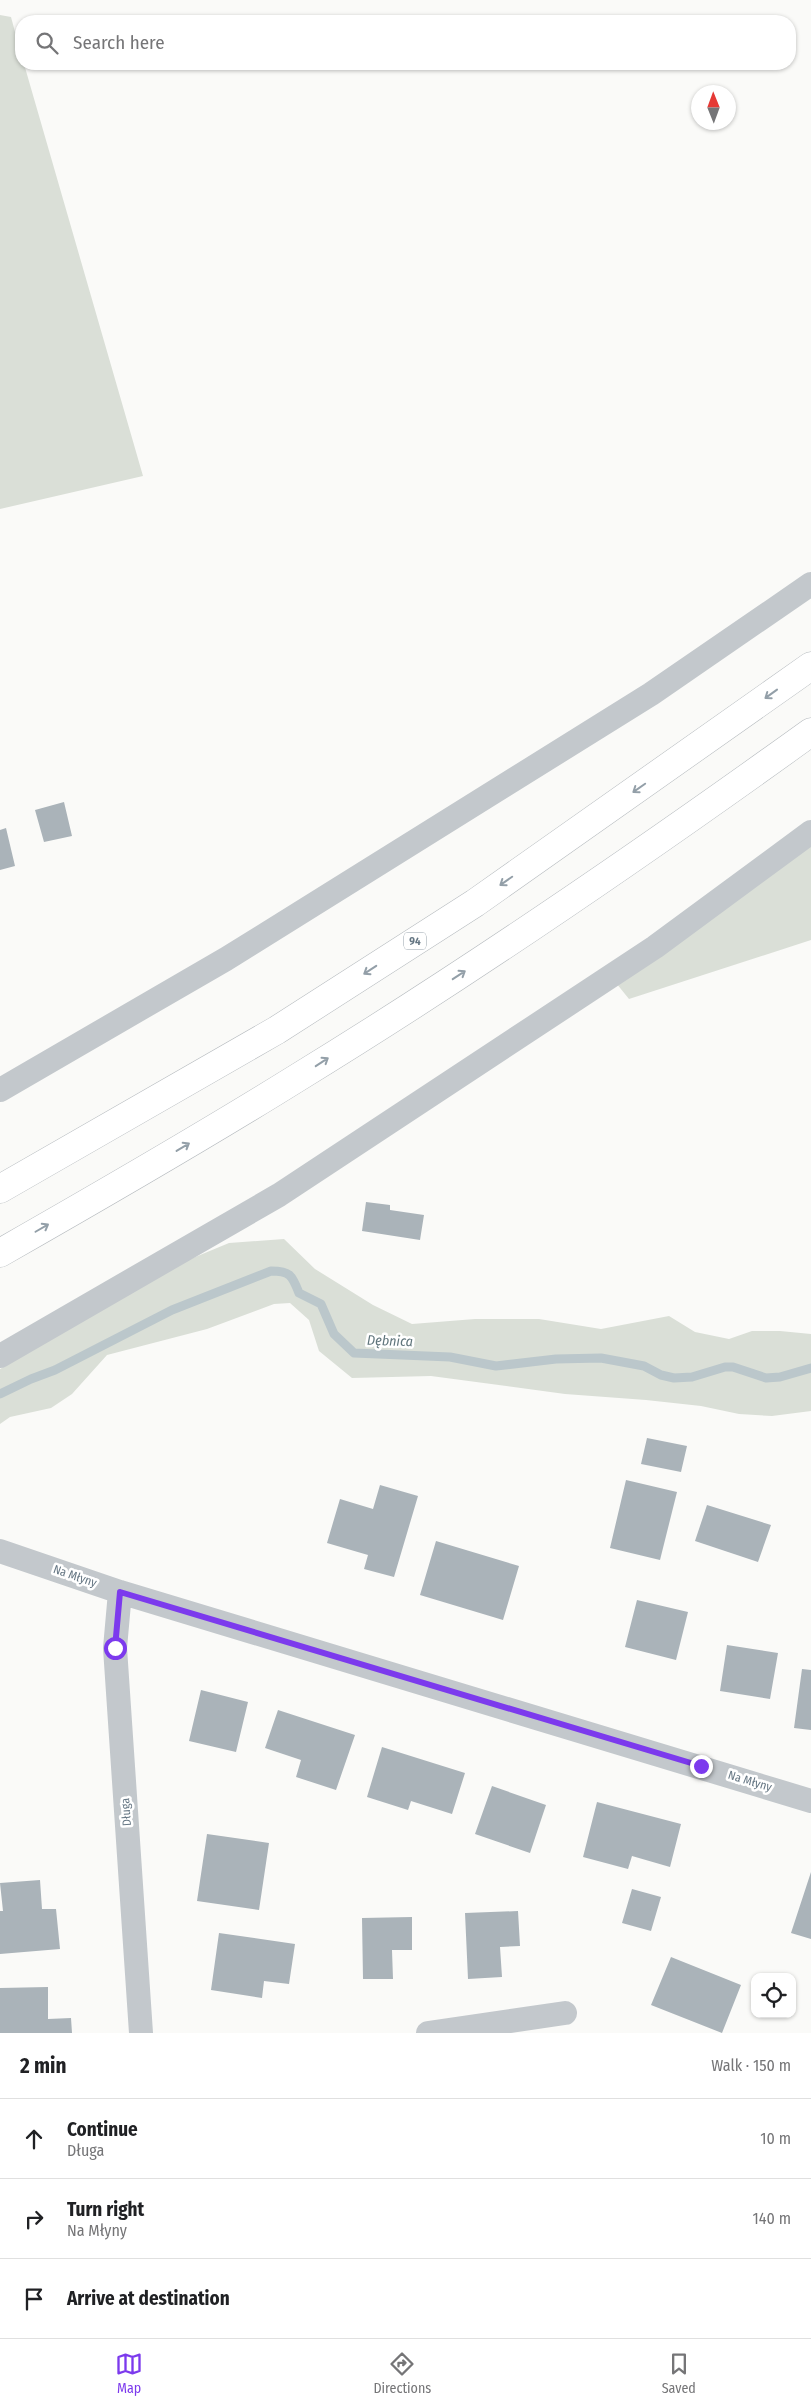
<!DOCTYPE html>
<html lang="en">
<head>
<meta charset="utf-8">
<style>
	body { margin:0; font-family:"Fira Sans Condensed",sans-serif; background:#f6f6f6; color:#202124 }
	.controls { position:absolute; right:15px; bottom:15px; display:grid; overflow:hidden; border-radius:10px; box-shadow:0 1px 4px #0004 }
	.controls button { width:45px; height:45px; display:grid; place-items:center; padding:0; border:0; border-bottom:1px solid #e0e0e0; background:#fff; color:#202124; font:25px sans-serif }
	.compass { position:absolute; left:691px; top:85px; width:45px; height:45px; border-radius:50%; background:#fff; box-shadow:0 1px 4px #0004; rotate:359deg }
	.stop { position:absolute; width:15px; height:15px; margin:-11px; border:4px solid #7c3aed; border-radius:50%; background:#fff }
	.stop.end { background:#7c3aed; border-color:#fff; box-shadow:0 1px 5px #0008 }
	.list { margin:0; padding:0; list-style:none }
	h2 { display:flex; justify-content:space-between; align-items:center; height:65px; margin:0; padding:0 20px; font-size:21px }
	h2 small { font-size:16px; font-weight:400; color:#757577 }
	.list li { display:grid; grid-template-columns:32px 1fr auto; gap:15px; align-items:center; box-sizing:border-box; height:80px; padding:0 20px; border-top:1px solid #e0e0e0 }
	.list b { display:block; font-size:19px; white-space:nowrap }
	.list p { margin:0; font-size:16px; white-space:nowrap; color:#757577 }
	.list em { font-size:16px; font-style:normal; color:#757577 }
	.icon { flex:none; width:28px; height:28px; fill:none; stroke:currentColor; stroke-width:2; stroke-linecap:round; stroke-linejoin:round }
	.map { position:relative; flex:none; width:811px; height:2033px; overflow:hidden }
	.search { position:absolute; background:#fff; box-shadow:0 1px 4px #0004; left:15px; right:15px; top:15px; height:55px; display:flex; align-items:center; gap:12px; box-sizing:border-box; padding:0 18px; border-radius:20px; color:#757577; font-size:19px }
	.sheet { height:305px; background:#fff }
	nav { display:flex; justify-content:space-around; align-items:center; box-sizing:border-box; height:70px; border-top:1px solid #e0e0e0; background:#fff; font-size:14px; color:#757577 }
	nav a { display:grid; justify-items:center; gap:2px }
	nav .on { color:#7c3aed }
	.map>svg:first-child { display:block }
	.green { fill:#dadfd7 }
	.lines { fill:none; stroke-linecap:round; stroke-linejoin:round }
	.stream { stroke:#bbc7cb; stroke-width:9 }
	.building { fill:#aab3b9 }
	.primary-casing { stroke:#b5babe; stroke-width:29 }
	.minor { stroke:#c3c8cc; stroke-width:24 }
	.primary { stroke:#fff; stroke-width:28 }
	.oneway { stroke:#939fa8 }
	.route { stroke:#7c3aed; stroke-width:6 }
	.labels { text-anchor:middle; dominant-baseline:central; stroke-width:5; stroke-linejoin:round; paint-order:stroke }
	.shield { fill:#fff; stroke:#939fa8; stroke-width:1 }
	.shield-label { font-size:11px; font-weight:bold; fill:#657683 }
	.street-label { font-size:12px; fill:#657683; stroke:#fff }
	.water-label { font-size:14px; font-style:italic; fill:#60757c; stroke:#fff }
</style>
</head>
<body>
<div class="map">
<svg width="811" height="2033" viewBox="0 0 811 2033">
	<rect width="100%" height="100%" fill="#fafaf8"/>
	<path class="green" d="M0,15L11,17L21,54V64H24L143,476L0,509Z
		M811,836V940L629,999L612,978Z
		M284,1239L315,1269L373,1305L412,1324L475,1319H539L601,1329L669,1316L695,1332L729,1339L752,1331H780L811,1334V1411L772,1416L739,1414L701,1406L646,1400L565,1394L431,1376L352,1378L319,1351L309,1320L290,1303L274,1304L207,1329L107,1355L72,1394L51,1408L10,1417L0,1424V1369L188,1260L229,1243Z"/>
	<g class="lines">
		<path class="stream" d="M0,1394L31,1379L55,1370L172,1310L271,1271C290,1271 292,1275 299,1293L321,1304L334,1334L354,1353L450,1357L496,1366L556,1359L601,1358L644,1366L661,1375L674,1378L692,1377L725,1367H733L766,1378L780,1377L811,1368"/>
	</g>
	<path class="building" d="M64,802L72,836L44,842L35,810Z
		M6,828L15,866L0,870V830Z
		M366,1202L390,1205V1210L424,1215L420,1240L362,1231Z
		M647,1438L687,1446L681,1472L641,1464Z
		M626,1480L677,1492L660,1560L610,1548Z
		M380,1485L418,1496L394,1577L364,1569L368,1555L327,1543L340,1499L373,1509Z
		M707,1505L771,1525L758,1562L695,1541Z
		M436,1541L519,1566L503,1620L420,1595Z
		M637,1600L688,1612L676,1660L625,1647Z
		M727,1645L778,1653L770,1699L720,1691Z
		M802,1669L811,1670V1730L794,1728Z
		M201,1690L248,1702L236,1752L189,1741Z
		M278,1710L355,1735L336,1790L296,1777L301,1760L265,1748Z
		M382,1747L465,1773L452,1814L411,1801L408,1810L367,1797Z
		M492,1786L546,1805L530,1853L475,1834Z
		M597,1802L681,1824L670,1867L632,1856L628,1869L583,1857Z
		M207,1834L269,1843L259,1910L197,1901Z
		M811,1872V1939L791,1933Z
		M40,1880L42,1909H56L60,1949L0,1954V1911H3L0,1883Z
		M632,1889L661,1897L651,1931L622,1923Z
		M518,1911L520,1946L500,1947L502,1977L468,1979L465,1913Z
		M412,1917V1950H392L393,1979H363L362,1918Z
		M219,1933L295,1944L289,1984L264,1981L262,1998L211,1990Z
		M671,1957L741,1985L722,2033L651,2005Z
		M48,1987V2019L71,2018L72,2033H0V1988Z"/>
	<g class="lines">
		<defs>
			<path id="primary" d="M0,1189L277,1030L475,903L811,666
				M0,1253C100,1196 199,1139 297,1078C473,970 643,853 811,732"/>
		</defs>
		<use href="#primary" class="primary-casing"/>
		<path class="minor" d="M0,1090L226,959L651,694L811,584
			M0,1356L279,1195L655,947L811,832
			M0,1551L120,1592L811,1801
			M120,1592L115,1648L141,2033
			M428,2033L565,2013"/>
		<use href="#primary" class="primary"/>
	</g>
	<defs><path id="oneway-shaft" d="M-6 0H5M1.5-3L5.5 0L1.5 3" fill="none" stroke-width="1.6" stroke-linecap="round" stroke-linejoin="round" transform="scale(1.25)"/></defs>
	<g class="oneway">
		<use href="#oneway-shaft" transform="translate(771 694) rotate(144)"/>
		<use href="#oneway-shaft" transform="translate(639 788) rotate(145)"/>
		<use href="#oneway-shaft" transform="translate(506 881) rotate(145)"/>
		<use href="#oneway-shaft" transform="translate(370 970) rotate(147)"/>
		<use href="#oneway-shaft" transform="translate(459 975) rotate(-33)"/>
		<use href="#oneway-shaft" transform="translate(322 1062) rotate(-33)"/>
		<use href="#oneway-shaft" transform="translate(183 1147) rotate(-31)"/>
		<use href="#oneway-shaft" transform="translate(42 1228) rotate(-30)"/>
	</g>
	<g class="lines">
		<path class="route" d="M115,1648L120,1592L701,1766"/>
	</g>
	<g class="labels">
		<rect class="shield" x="404" y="932.5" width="22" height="17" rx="4"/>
		<g class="shield-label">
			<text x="415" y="941">94</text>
		</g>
		<g class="street-label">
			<text transform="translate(75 1576) rotate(19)">Na Młyny</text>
			<text transform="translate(750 1781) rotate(17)">Na Młyny</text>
			<text transform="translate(126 1812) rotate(-94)">Długa</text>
		</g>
		<g class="water-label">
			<text transform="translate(390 1341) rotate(2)">Dębnica</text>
		</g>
	</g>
</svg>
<div class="controls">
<button><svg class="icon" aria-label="locate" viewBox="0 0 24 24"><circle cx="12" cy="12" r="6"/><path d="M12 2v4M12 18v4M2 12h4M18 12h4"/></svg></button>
</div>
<svg class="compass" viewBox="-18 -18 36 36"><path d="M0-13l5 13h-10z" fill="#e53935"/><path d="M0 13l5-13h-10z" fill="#757577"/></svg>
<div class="stop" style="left:115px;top:1648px"></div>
<div class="stop end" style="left:701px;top:1766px"></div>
<div class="search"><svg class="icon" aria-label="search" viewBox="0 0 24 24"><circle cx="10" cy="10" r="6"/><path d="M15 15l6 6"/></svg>Search here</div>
</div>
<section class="sheet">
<h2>2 min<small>Walk · 150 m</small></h2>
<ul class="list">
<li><svg class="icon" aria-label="ahead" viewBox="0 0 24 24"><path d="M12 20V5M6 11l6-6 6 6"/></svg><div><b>Continue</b><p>Długa</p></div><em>10 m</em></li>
<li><svg class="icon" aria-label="right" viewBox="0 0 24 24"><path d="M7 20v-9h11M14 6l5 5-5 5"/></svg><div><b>Turn right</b><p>Na Młyny</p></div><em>140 m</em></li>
<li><svg class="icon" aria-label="arrive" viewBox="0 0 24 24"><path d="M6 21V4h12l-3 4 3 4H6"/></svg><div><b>Arrive at destination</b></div></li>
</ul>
</section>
<nav>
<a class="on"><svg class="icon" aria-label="map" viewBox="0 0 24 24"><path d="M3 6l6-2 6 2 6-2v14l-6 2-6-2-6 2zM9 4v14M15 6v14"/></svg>Map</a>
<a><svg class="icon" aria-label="directions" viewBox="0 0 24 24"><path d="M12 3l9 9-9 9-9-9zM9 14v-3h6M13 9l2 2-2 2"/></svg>Directions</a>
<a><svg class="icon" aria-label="saved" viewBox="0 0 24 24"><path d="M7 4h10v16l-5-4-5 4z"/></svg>Saved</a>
</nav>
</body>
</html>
